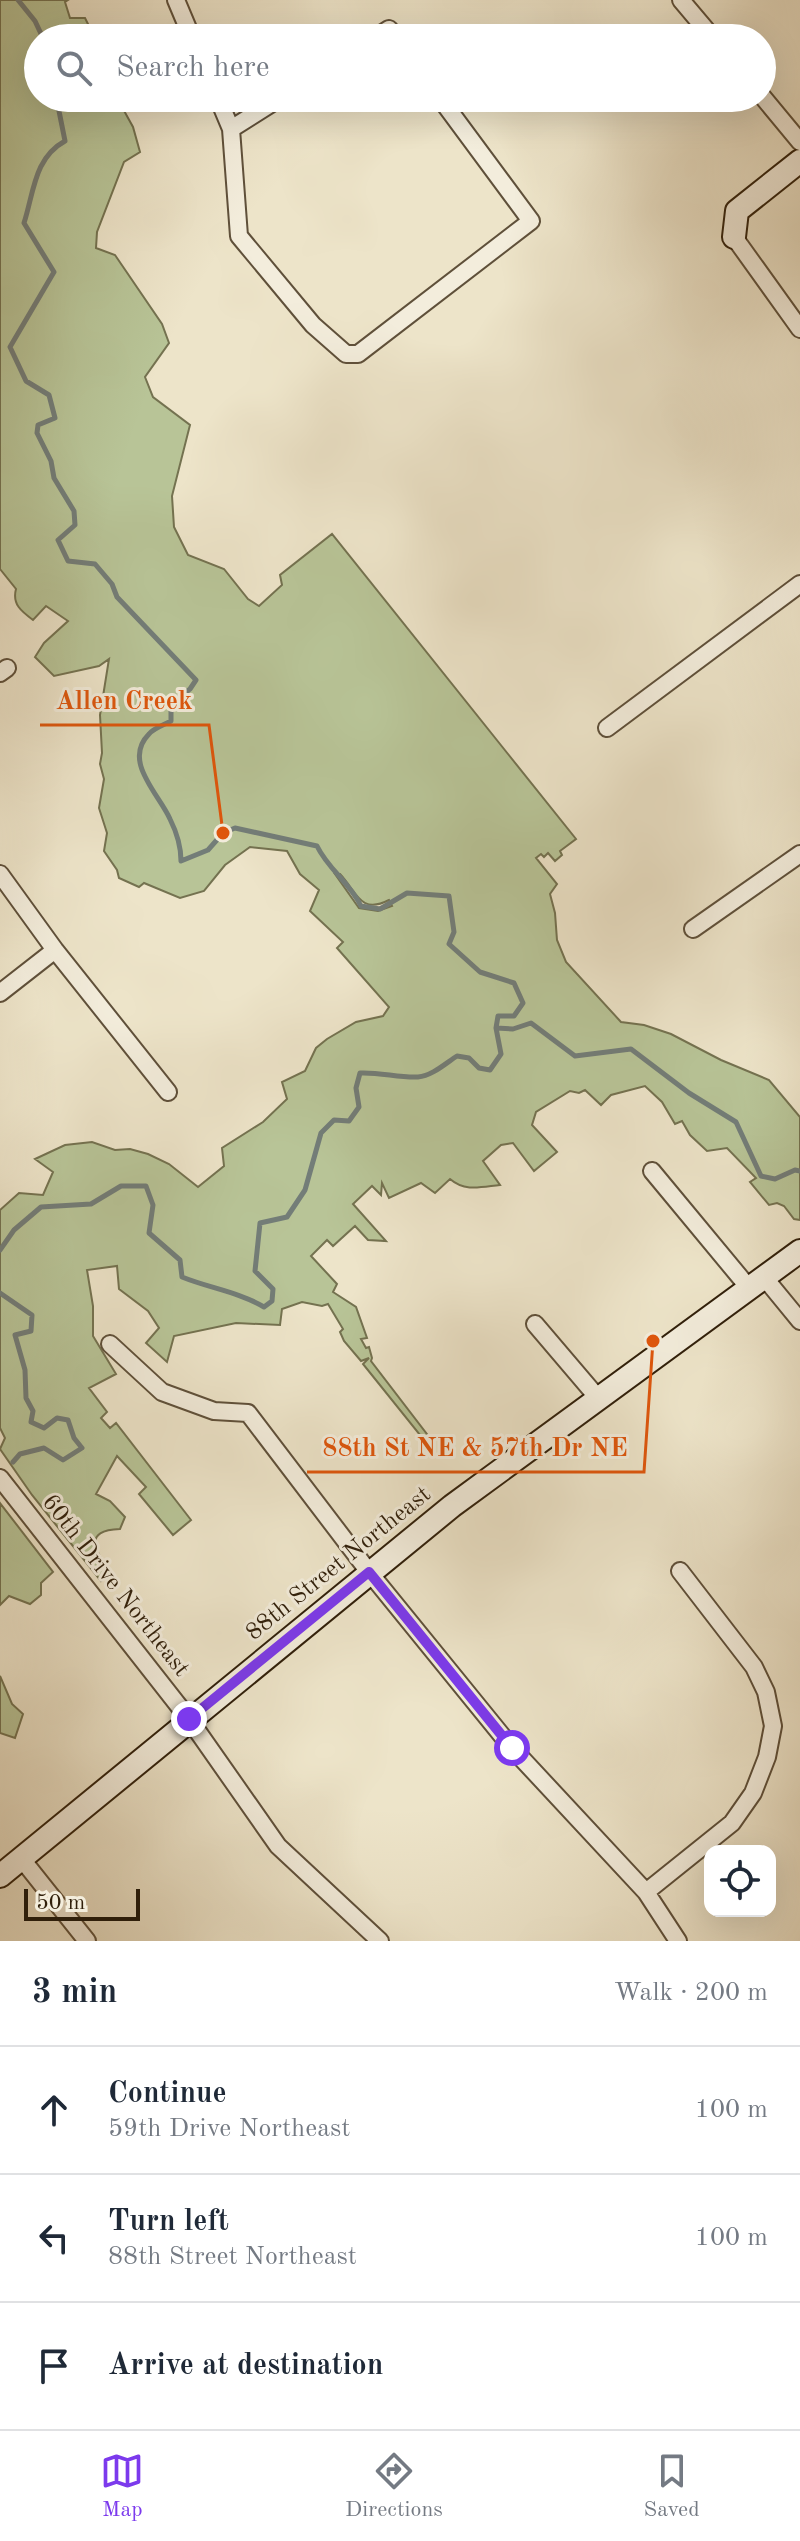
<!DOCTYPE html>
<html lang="en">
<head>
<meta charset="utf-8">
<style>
	body { margin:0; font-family:"Old Standard TT",serif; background:#f2f2f3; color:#1f2937 }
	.controls { position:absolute; right:24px; bottom:24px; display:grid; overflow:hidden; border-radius:16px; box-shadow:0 8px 32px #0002 }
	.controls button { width:72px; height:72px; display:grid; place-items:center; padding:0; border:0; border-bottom:2px solid #e0e1e3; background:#fff; color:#1f2937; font:40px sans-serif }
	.scale { position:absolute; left:24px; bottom:20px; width:116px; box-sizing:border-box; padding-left:8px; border:4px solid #301f0a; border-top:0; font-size:22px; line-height:28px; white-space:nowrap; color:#301f0a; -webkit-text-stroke:6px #f3eddc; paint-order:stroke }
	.stop { position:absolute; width:24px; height:24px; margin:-18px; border:6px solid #7c3aed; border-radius:50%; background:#fff }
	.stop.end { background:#7c3aed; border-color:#fff; box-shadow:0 2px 8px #0008 }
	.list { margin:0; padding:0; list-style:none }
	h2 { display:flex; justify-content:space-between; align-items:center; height:104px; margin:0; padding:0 32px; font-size:34px }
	h2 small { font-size:26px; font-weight:400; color:#747a83 }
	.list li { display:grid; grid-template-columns:52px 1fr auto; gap:24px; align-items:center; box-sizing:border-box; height:128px; padding:0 32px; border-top:2px solid #e0e1e3 }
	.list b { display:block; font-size:30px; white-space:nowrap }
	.list p { margin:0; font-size:26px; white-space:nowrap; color:#747a83 }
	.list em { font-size:26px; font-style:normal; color:#747a83 }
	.icon { flex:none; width:44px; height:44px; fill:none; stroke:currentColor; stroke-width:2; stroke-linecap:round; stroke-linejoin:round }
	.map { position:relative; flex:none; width:800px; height:1941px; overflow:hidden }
	.search { position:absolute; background:#fff; box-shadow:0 8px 32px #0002; left:24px; right:24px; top:24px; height:88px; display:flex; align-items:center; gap:20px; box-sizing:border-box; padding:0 28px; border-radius:44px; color:#747a83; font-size:30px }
	.sheet { height:488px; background:#fff }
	nav { display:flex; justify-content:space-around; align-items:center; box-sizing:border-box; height:112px; border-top:2px solid #e0e1e3; background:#fff; font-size:22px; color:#747a83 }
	nav a { display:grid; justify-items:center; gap:4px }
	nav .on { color:#7c3aed }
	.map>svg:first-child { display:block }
	.green { fill:#b8c497; stroke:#747250; stroke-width:2; fill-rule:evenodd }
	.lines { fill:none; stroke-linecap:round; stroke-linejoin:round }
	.stream { stroke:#737d78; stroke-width:5 }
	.street-casing { stroke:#5f503a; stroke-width:20 }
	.secondary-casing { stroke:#301f0a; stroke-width:26 }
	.street { stroke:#f3eddc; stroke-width:16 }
	.secondary { stroke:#f3eddc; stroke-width:22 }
	.route { stroke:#7c3aed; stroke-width:10 }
	.labels { text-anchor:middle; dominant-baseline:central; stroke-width:6; stroke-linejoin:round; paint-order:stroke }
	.street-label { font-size:24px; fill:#301f0a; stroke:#f3eddc }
	.leader { fill:none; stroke:#df560c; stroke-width:3 }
	.callout-dot { fill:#df560c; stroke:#f3eddc; stroke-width:3 }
	.callout-label { font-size:26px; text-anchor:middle; font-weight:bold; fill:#df560c; stroke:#f3eddc; stroke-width:6; stroke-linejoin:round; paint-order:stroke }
</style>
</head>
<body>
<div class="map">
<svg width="800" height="1941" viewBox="0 0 800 1941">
	<rect width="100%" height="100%" fill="#ede4c9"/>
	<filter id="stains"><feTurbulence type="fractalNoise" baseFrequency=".0025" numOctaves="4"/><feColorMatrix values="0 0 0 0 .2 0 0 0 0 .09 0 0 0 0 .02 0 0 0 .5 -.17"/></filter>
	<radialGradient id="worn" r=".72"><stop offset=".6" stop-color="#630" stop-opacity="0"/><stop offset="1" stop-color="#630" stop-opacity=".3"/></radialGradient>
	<path class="green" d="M0,0H68L65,2L70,18H85L95,38H38V98H117L133,127L140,152L124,162L97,232L96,248L115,255L162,324L169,343L145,377L153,397L190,425L172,496L174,527L188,555L224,569L248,599L259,606L282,585L280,575L332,534L576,839L560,851L562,855L555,861L548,853L544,857L541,854L536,858L557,884L550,894L555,913L557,940L566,962L621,1022L644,1025L671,1034L721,1060L769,1080L800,1117V1220L794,1219L784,1206L777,1203L769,1205L750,1182L756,1178L727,1148L707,1151L690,1135L682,1121L675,1124L662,1102L645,1086L611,1095L601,1105L585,1090L579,1093L570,1091L536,1112L532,1125L557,1152L534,1171L513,1143L501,1145L483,1161L500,1185C481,1187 465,1192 450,1179L435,1193L421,1183L389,1198L382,1183L381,1195L372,1186L353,1204L386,1241L368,1240L355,1226L333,1246L327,1240L311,1256L337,1284L333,1292L356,1307L367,1338L361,1339L366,1348L369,1347L372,1358L371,1361L433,1442L428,1445L363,1364L369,1358L361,1361L344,1341L340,1332L343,1329L328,1304L322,1306L302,1302L282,1309L280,1325L236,1323L174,1336L167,1362L146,1343L159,1328L148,1311L119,1289L117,1266L87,1270L93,1306V1336L116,1374L89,1388L107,1412L101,1418L110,1428L116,1423L191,1520L173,1535L139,1494L146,1487L117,1456L96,1494L110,1501L125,1517L120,1529C82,1530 95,1552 111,1572L101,1581L32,1495L0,1449L5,1438L0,1428V1210L19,1193L43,1195L53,1172L35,1159L65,1145L92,1142L115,1150L130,1149L148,1154L169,1164L198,1187L224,1166L222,1148L263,1122L287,1099L282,1082L305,1071L316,1048L327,1039L356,1022L383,1016L389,1007L337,948L343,942L310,911L319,890L300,874L287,851L250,847L225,865L204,891L180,898L144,883L139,887L119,878L117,870L104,851L107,833L99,808L104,779L100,764L102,753L100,715L109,659L99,666L54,676L35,657L44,643L68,621L46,606L33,620C21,611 12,604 16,589L0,569ZM335,874H340C357,892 360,915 389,900L392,906L378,911L359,908Z
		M0,1503L53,1572L41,1583V1595L30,1604L9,1596L0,1605Z
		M0,1676L12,1704L23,1714L15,1738L0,1733Z"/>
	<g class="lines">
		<path class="stream" d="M18,0L35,21L43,38
			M38,60V72
			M496,1028L513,1029L531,1023L575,1056L631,1049L689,1093L736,1122L761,1176L775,1179L795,1170L800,1171
			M0,1250L14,1230L41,1207L91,1204L121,1186H146L153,1205L149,1233L180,1260L182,1277C209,1288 239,1292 264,1307L272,1301L273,1289L255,1271L260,1223L287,1217L305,1190L321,1133L334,1120L349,1121L359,1107L356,1088L360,1073C380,1072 399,1078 418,1077C432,1076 446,1063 457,1056L469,1058L479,1068L490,1070L501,1054L496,1028L498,1016H514L523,1003L514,983L480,972L449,944L454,932L449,896L407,893L380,909L361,906C350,883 328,869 317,846L235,828L223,833L208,850L181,861C181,846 177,833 170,819C159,794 122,761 149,734C154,728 164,725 171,721V704L190,689L196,680L117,597L112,584L95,564L68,561L58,540L75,525L74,511L54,478L51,461L37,433L38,425L55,418L49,395L26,381L10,347L54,272L24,223C34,192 34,158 65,141L57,101L53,98
			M0,1293L32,1315L31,1331L15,1335L25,1370L26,1398L33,1411L31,1422L44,1428L57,1418L68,1420L74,1438L82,1448L63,1460L44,1448L20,1454L13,1462"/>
		<defs>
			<path id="street" d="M176,0L192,38
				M681,0L713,38
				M375,38L389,29L396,38
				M762,96L800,142
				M218,98L231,129L239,236L313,325L346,354H358L531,221L440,98
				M231,129L280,98
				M734,237L800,329
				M0,673L7,668
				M607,728L800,584
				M0,874L55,950L168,1092
				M693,929L800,854
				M0,993L55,950
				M652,1171L749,1288
				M764,1277L800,1321
				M535,1324L598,1398
				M110,1344L162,1392L214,1411L248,1413L369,1572L512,1748L646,1892L678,1941
				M0,1478L189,1719L278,1846L380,1941
				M21,1858L87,1941
				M646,1892L732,1823L753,1793L767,1757L773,1726L766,1692L754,1667L680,1571"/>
			<path id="secondary" d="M734,237L737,211L800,161
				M0,1876L452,1506L800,1251"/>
		</defs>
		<use href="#street" class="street-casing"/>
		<use href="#secondary" class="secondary-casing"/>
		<use href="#street" class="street"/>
		<use href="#secondary" class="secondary"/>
	</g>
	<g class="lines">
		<path class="route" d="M189,1719L369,1572L512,1748"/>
	</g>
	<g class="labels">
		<g class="street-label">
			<text transform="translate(339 1564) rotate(-39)">88th Street Northeast</text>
			<text transform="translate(115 1586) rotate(52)">60th Drive Northeast</text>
		</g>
	</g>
	<path class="leader" d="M223 833L209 725H40M653 1341L644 1472H307"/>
	<g class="callout-dot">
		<circle cx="223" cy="833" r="8"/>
		<circle cx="653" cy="1341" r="8"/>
	</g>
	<g class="callout-label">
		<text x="124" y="709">Allen Creek</text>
		<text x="475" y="1456">88th St NE &amp; 57th Dr NE</text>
	</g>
	<rect width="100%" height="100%" filter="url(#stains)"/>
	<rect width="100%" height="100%" fill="url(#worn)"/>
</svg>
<div class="controls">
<button><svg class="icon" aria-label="locate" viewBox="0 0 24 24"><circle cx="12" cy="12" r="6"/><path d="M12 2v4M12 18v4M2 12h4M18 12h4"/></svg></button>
</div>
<div class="scale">50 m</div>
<div class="stop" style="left:512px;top:1748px"></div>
<div class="stop end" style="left:189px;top:1719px"></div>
<div class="search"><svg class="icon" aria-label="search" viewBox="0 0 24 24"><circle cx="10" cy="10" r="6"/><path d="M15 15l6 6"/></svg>Search here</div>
</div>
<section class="sheet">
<h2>3 min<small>Walk · 200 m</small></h2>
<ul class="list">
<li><svg class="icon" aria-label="ahead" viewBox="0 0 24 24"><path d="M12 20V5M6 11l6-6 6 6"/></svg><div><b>Continue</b><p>59th Drive Northeast</p></div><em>100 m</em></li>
<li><svg class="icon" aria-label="left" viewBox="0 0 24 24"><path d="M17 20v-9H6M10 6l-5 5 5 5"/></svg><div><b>Turn left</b><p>88th Street Northeast</p></div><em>100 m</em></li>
<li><svg class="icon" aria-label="arrive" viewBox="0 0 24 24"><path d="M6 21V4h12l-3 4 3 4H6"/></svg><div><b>Arrive at destination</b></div></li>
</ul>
</section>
<nav>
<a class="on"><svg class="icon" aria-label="map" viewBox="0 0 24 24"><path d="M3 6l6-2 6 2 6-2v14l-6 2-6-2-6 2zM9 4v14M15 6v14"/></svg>Map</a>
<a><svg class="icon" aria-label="directions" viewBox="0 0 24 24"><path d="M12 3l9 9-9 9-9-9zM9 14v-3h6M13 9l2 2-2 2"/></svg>Directions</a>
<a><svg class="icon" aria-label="saved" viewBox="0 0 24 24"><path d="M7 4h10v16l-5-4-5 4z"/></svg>Saved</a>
</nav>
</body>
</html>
